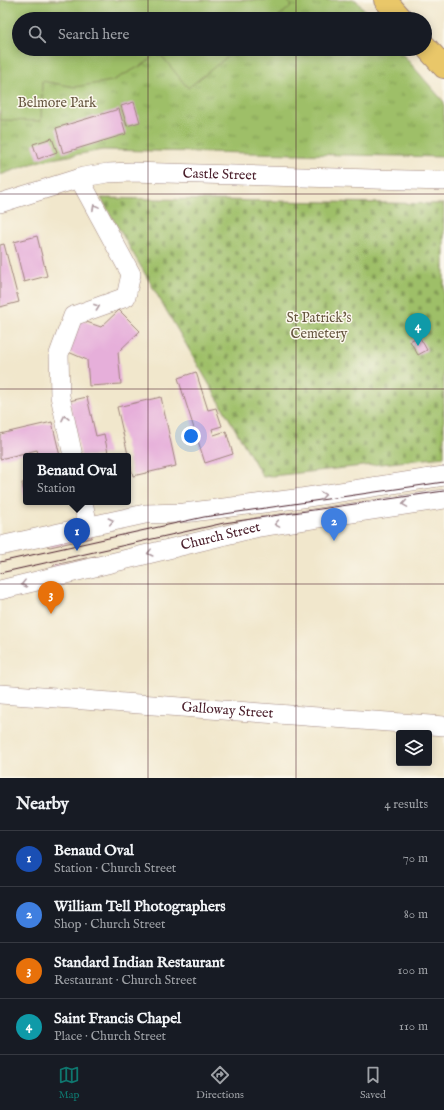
<!DOCTYPE html>
<html lang="en">
<head>
<meta charset="utf-8">
<style>
	body { margin:0; font-family:"IM FELL English",serif; background:#242831; color:#f1f3f6 }
	.controls { position:absolute; right:12px; bottom:12px; display:grid; overflow:hidden; border-radius:4px; box-shadow:0 2px 10px #0003 }
	.controls button { width:36px; height:36px; display:grid; place-items:center; padding:0; border:0; border-bottom:1px solid #363941; background:#171b24; color:#f1f3f6; font:20px sans-serif }
	.you { position:absolute; left:191px; top:436px; width:14px; height:14px; margin:-10px; border:3px solid #fff; border-radius:50%; background:#1a73e8; box-shadow:0 0 0 6px #1a73e833 }
	.badge { display:grid; place-items:center; width:26px; height:26px; border-radius:50%; background:#0f766e; color:#fff; font-size:13px; font-weight:700 }
	.pin { position:absolute; translate:-50% -33px; filter:drop-shadow(0 1px 2px #0008) }
	.pin::after { content:''; position:absolute; top:21px; width:14px; height:12px; background:inherit; clip-path:polygon(0 0,100% 0,50% 100%) }
	.popup { position:absolute; left:23px; top:453px; width:108px; height:52px; box-sizing:border-box; display:grid; place-content:center; border-radius:4px; background:#171b24; filter:drop-shadow(0 1px 3px #0005); font-size:13px; white-space:nowrap; color:#9ea1a6 }
	.popup b { font-size:15px; color:#f1f3f6 }
	.popup::after { content:''; position:absolute; left:50%; top:100%; margin-left:-8px; border:8px solid transparent; border-top-color:#171b24 }
	.list { margin:0; padding:0; list-style:none }
	h2 { display:flex; justify-content:space-between; align-items:center; height:52px; margin:0; padding:0 16px; font-size:17px }
	h2 small { font-size:13px; font-weight:400; color:#9ea1a6 }
	.list li { display:grid; grid-template-columns:26px 1fr auto; gap:12px; align-items:center; box-sizing:border-box; height:56px; padding:0 16px; border-top:1px solid #363941 }
	.list b { display:block; font-size:15px; white-space:nowrap }
	.list p { margin:0; font-size:13px; white-space:nowrap; color:#9ea1a6 }
	.list em { font-size:13px; font-style:normal; color:#9ea1a6 }
	.icon { flex:none; width:22px; height:22px; fill:none; stroke:currentColor; stroke-width:2; stroke-linecap:round; stroke-linejoin:round }
	.map { position:relative; flex:none; width:444px; height:778px; overflow:hidden }
	.search { position:absolute; background:#171b24; box-shadow:0 2px 10px #0003; left:12px; right:12px; top:12px; height:44px; display:flex; align-items:center; gap:10px; box-sizing:border-box; padding:0 14px; border-radius:22px; color:#9ea1a6; font-size:15px }
	.sheet { height:276px; background:#171b24 }
	nav { display:flex; justify-content:space-around; align-items:center; box-sizing:border-box; height:56px; border-top:1px solid #363941; background:#171b24; font-size:11px; color:#9ea1a6 }
	nav a { display:grid; justify-items:center; gap:2px }
	nav .on { color:#0f766e }
	.map>svg:first-child { display:block }
	.cemetery { fill:url(#cemetery-stones); stroke:#746f4a }
	.park { fill:url(#park-tufts); stroke:#746f4a }
	.garden { fill:#9ebf68; stroke:#746f4a }
	.building { fill:#e6afda }
	.lines { fill:none; stroke-linecap:round; stroke-linejoin:round }
	.minor-casing { stroke:#9e837c; stroke-width:20 }
	.major-casing { stroke:#9e837c; stroke-width:24 }
	.minor { stroke:#fff; stroke-width:19 }
	.major { stroke:#e9c769; stroke-width:22 }
	.tram { stroke:#4a1f2b; stroke-width:1 }
	.oneway { stroke:#ae9aa0 }
	.grid { fill:none; stroke:#4a1f2b; stroke-width:1; stroke-opacity:0.55 }
	.labels { text-anchor:middle; dominant-baseline:central; stroke-width:3; stroke-linejoin:round; paint-order:stroke }
	.park-label { font-size:14px; fill:#675740; stroke:#fbf7ec }
	.street-label { font-size:14px; fill:#4a1f2b; stroke:#fbf7ec }
</style>
</head>
<body>
<div class="map">
<svg width="444" height="778" viewBox="0 0 444 778">
	<defs>
		<pattern id="cemetery-stones" width="16" height="16" patternUnits="userSpaceOnUse"><rect width="16" height="16" fill="#9ebf68"/><path d="M2 7V4a2 2 0 0 1 4 0v3zM10 15v-3a2 2 0 0 1 4 0v3z" fill="#839b56"/></pattern>
		<pattern id="park-tufts" width="24" height="20" patternUnits="userSpaceOnUse"><rect width="24" height="20" fill="#9ebf68"/><path d="M3 7l-1-3M5 7V3M7 7l1-3M15 17l-1-3M17 17v-4M19 17l1-3" fill="none" stroke="#839b56"/></pattern>
	</defs>
	<rect width="100%" height="100%" fill="#fbf7ec"/>
	<filter id="ink" filterUnits="userSpaceOnUse"><feTurbulence type="fractalNoise" baseFrequency=".025" numOctaves="2"/><feDisplacementMap in="SourceGraphic" scale="8" xChannelSelector="R" yChannelSelector="G"/><feConvolveMatrix kernelMatrix="1 2 1 2 8 2 1 2 1" color-interpolation-filters="sRGB"/></filter>
	<filter id="wash" filterUnits="userSpaceOnUse"><feTurbulence type="fractalNoise" baseFrequency=".012" numOctaves="4" result="noise"/><feDisplacementMap in="SourceGraphic" scale="16" xChannelSelector="R" yChannelSelector="G"/><feGaussianBlur stdDeviation="0.9" result="paint"/><feColorMatrix in="noise" values="0 0 0 0 0 0 0 0 0 0 0 0 0 0 0 0 0 1.4 0 .05"/><feComposite in="paint" operator="in"/></filter>
	<g filter="url(#wash)">
		<rect width="100%" height="100%" fill="#f1e7cc"/>
		<path class="cemetery" d="M101,198L444,204V457L263,477Z"/>
		<path class="park" d="M0,0H356L372,19H19V49H398L444,102V157L103,150L40,161L0,175Z"/>
		<path class="garden" d="M0,0H287L292,6L275,19H19V49H237L188,88L157,50L146,63L112,81L75,87L42,81L41,121L0,120Z"/>
		<g id="blocks">
			<path class="building" d="M134,102L140,122L127,126L121,106Z
				M119,109L126,134L63,153L56,128Z
				M52,138L57,152L38,159L33,144Z
				M37,236L47,276L24,282L14,242Z
				M4,244L19,302L0,307V245Z
				M119,310L140,331L118,352L121,384L89,386L87,360L66,351L78,319L101,327Z
				M419,336L427,350L418,355L410,341Z
				M196,372L208,410L216,408L222,426L212,429L214,435L226,431L233,454L205,463L178,378Z
				M87,397L96,436L104,434L108,453L98,456H81L69,401Z
				M161,397L176,466L133,476L117,407Z
				M52,422L60,456H39L37,450L0,459V434Z
				M26,482V499H25L22,483Z
				M93,534L91,538L50,547L47,546V544Z
				M95,556L98,558L52,568L54,565Z"/>
		</g>
	</g>
	<g filter="url(#ink)">
		<use href="#blocks" fill-opacity="0" stroke="#9e837c" stroke-width="1"/>
		<g class="lines">
			<defs>
				<g id="minor">
					<path id="s1" d="M0,203L83,177L108,173L131,172L444,181"/>
					<path d="M73,456L60,396L59,354L73,316L126,297L131,274L79,178"/>
					<path d="M83,502L88,526"/>
					<path d="M0,546L145,514L184,513L295,499L444,476"/>
					<path id="s2" d="M0,590L259,527L444,499"/>
					<path id="s3" d="M0,694L444,726"/>
				</g>
				<path id="major" d="M385,0L402,19
					M425,46L444,67"/>
			</defs>
			<use href="#minor" class="minor-casing"/>
			<use href="#major" class="major-casing"/>
			<use href="#minor" class="minor"/>
			<use href="#major" class="major"/>
			<path class="tram" d="M0,562L204,517L444,482
				M0,573L224,523L444,491"/>
		</g>
		<defs><path id="oneway-chevron" d="M-2-3.5L2.5 0L-2 3.5" fill="none" stroke-width="1.6" stroke-linecap="round" stroke-linejoin="round"/></defs>
		<g class="oneway">
			<use href="#oneway-chevron" transform="translate(95 207) rotate(-118)"/>
			<use href="#oneway-chevron" transform="translate(97 307) rotate(-20)"/>
			<use href="#oneway-chevron" transform="translate(65 418) rotate(-102)"/>
			<use href="#oneway-chevron" transform="translate(323 495) rotate(-9)"/>
			<use href="#oneway-chevron" transform="translate(405 504) rotate(171)"/>
			<use href="#oneway-chevron" transform="translate(111 521) rotate(-12)"/>
			<use href="#oneway-chevron" transform="translate(277 524) rotate(170)"/>
			<use href="#oneway-chevron" transform="translate(150 553) rotate(166)"/>
			<use href="#oneway-chevron" transform="translate(24 584) rotate(166)"/>
		</g>
	</g>
	<path class="grid" d="M148,0V19M296,0V19M148,49V778M296,49V778M0,194H444M0,389H444M0,584H444"/>
	<g class="labels">
		<g class="park-label">
			<text x="57" y="103">Belmore Park</text>
			<text x="319" y="318">St Patrick's<tspan x="319" dy="16">Cemetery</tspan></text>
		</g>
		<g class="street-label">
			<text stroke="none"><textPath href="#s1" startOffset="224">Castle Street</textPath></text>
			<text stroke="none"><textPath href="#s2" startOffset="227">Church Street</textPath></text>
			<text stroke="none"><textPath href="#s3" startOffset="228">Galloway Street</textPath></text>
		</g>
	</g>
</svg>
<div class="controls">
<button><svg class="icon" aria-label="layers" viewBox="0 0 24 24"><path d="M12 4l9 5-9 5-9-5zM3 14l9 5 9-5"/></svg></button>
</div>
<div class="you"></div>
<div class="pin badge" style="left:77px;top:551px;background:#1a4fb4">1</div>
<div class="popup"><b>Benaud Oval</b>Station</div>
<div class="pin badge" style="left:334px;top:541px;background:#3f7fe0">2</div>
<div class="pin badge" style="left:51px;top:614px;background:#e8710a">3</div>
<div class="pin badge" style="left:418px;top:346px;background:#0f9aa8">4</div>
<div class="search"><svg class="icon" aria-label="search" viewBox="0 0 24 24"><circle cx="10" cy="10" r="6"/><path d="M15 15l6 6"/></svg>Search here</div>
</div>
<section class="sheet">
<h2>Nearby<small>4 results</small></h2>
<ul class="list">
<li><span class="badge" style="background:#1a4fb4">1</span><div><b>Benaud Oval</b><p>Station · Church Street</p></div><em>70 m</em></li>
<li><span class="badge" style="background:#3f7fe0">2</span><div><b>William Tell Photographers</b><p>Shop · Church Street</p></div><em>80 m</em></li>
<li><span class="badge" style="background:#e8710a">3</span><div><b>Standard Indian Restaurant</b><p>Restaurant · Church Street</p></div><em>100 m</em></li>
<li><span class="badge" style="background:#0f9aa8">4</span><div><b>Saint Francis Chapel</b><p>Place · Church Street</p></div><em>110 m</em></li>
</ul>
</section>
<nav>
<a class="on"><svg class="icon" aria-label="map" viewBox="0 0 24 24"><path d="M3 6l6-2 6 2 6-2v14l-6 2-6-2-6 2zM9 4v14M15 6v14"/></svg>Map</a>
<a><svg class="icon" aria-label="directions" viewBox="0 0 24 24"><path d="M12 3l9 9-9 9-9-9zM9 14v-3h6M13 9l2 2-2 2"/></svg>Directions</a>
<a><svg class="icon" aria-label="saved" viewBox="0 0 24 24"><path d="M7 4h10v16l-5-4-5 4z"/></svg>Saved</a>
</nav>
</body>
</html>
